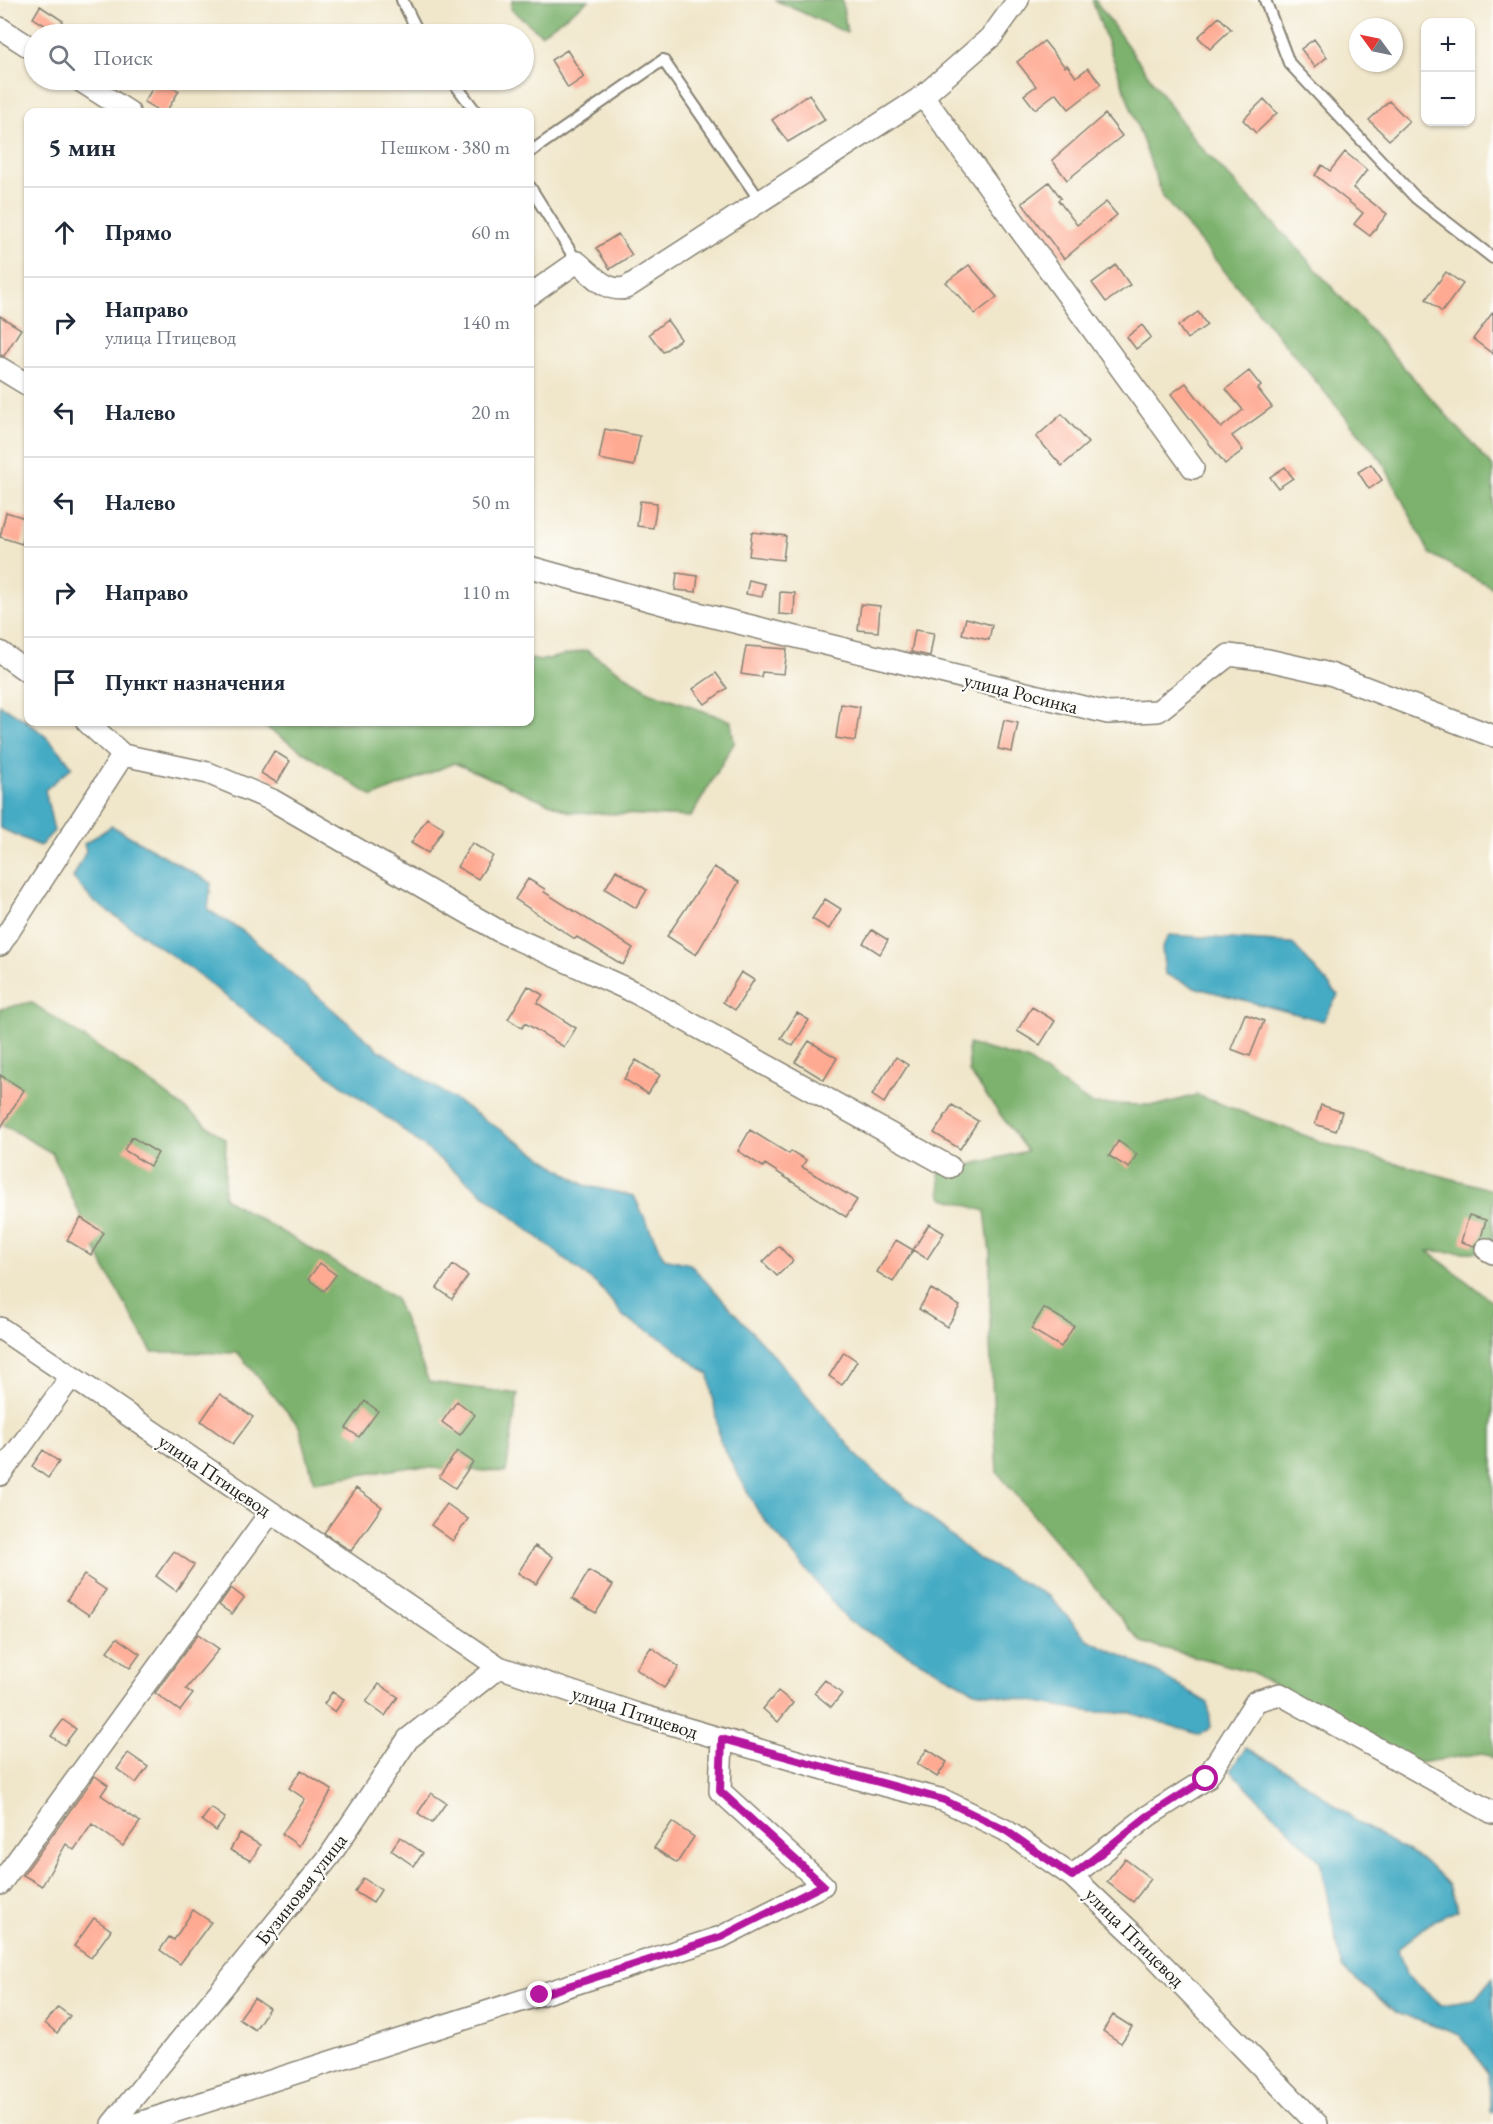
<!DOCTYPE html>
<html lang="ru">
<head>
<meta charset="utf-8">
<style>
	body { margin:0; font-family:"EB Garamond",serif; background:#f6f6f7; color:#1f2937 }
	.controls { position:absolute; right:18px; top:18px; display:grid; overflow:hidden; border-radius:12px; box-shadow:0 2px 4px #0004 }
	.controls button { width:54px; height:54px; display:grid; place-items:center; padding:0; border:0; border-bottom:2px solid #e0e1e3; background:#fff; color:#1f2937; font:30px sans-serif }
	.compass { position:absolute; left:1349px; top:18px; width:54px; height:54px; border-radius:50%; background:#fff; box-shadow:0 2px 4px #0004; rotate:303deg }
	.stop { position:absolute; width:18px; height:18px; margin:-14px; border:4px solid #b5179e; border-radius:50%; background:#fff }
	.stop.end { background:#b5179e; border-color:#fff; box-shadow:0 2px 6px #0008 }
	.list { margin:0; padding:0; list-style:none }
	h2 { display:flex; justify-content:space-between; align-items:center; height:78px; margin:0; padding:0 24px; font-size:26px }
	h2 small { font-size:20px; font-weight:400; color:#747a83 }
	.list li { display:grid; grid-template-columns:39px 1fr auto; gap:18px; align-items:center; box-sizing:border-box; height:90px; padding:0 24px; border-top:2px solid #e0e1e3 }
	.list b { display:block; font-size:22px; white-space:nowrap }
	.list p { margin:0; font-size:20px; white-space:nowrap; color:#747a83 }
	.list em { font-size:20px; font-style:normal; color:#747a83 }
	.icon { flex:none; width:33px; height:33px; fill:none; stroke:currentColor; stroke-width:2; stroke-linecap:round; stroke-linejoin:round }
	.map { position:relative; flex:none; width:1493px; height:2124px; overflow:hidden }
	.search { position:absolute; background:#fff; box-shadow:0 2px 4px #0004; left:24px; top:24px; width:510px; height:66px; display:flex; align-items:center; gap:15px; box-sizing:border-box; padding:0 21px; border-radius:33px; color:#747a83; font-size:22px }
	.panel { position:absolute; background:#fff; box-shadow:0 2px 4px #0004; left:24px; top:108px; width:510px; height:618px; border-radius:12px }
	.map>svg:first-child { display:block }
	.forest { fill:#7db26e; stroke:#4c6745; stroke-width:1.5 }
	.water { fill:#45abc4; stroke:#306470; stroke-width:1.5 }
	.building { fill:#fea992 }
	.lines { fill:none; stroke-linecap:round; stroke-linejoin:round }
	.lane-casing { stroke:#868173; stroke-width:14 }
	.street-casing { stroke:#868173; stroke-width:24 }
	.lane { stroke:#fff; stroke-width:10 }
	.street { stroke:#fff; stroke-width:21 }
	.route { stroke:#b5179e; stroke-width:8 }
	.labels { text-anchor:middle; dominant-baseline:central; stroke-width:4.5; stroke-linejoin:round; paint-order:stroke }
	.street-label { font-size:20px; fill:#1c1c1c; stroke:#fdfcf7 }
</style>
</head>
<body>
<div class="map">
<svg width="1493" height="2124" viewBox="0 0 1493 2124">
	<rect width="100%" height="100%" fill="#fdfcf7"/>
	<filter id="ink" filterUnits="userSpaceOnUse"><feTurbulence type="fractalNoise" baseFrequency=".0167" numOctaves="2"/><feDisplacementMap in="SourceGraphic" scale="12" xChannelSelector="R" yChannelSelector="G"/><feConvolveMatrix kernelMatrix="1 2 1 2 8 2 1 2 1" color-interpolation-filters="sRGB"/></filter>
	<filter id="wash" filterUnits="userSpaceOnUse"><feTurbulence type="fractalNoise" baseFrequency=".008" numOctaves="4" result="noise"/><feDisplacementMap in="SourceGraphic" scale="24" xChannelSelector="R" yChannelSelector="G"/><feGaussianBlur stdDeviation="1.35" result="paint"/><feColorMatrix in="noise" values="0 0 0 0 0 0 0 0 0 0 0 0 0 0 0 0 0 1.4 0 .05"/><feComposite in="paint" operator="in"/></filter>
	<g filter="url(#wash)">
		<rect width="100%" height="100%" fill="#f0e6ca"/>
		<path class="forest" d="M512,0H589L541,34L511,9Z
			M775,0H842L847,33Z
			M1092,0H1095L1196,142L1295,246L1493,467V588L1430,554L1382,461L1163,197Z
			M586,650L649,691L731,721L734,743L691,817L570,812L454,763L373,797L258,722H530V658L539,661Z
			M31,1002L157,1087L226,1140L224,1198L395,1298L429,1382L518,1394L506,1472L411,1467L314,1482L299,1426L238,1353L152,1352L104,1267L52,1153L0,1123V1009Z
			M968,1044L1027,1060L1091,1104L1159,1105L1197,1095L1330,1145L1493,1190V1253L1428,1251L1493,1302V1758L1483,1753L1407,1765L1252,1672L1141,1642L997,1472L990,1345V1253L985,1211L941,1197L939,1172L1027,1151L969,1072Z"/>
		<path class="water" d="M0,705C28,720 54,740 72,767L45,790L54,831L40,846L0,828Z
			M112,826L211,883L208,910L243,931L379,1050L584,1185L634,1196L664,1258L690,1264L776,1358L862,1461L977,1558L1050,1597L1087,1639L1156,1672L1208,1703L1211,1727L1200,1735L1131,1713L1093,1712L974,1691L848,1621L759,1513L720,1441L709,1375L664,1340L624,1317L600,1287L398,1126L299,1054L191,969L92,900L73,878L86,851L84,844Z
			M1169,935L1292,943L1338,995L1323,1021L1197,988L1165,974L1162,948Z
			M1246,1748L1292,1774L1364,1826L1427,1863L1449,1885L1458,1910L1433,1921L1398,1949L1406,1975L1441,2005L1474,2000L1493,1977V2113L1490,2112L1489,2073L1460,2035L1397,2013L1342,1968L1320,1861L1230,1770Z"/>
		<g id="blocks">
			<path class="building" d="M40,6L63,21L56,32L33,18Z
				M1219,17L1231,29L1210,49L1198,37Z
				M1314,39L1327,57L1315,67L1301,49Z
				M1044,41L1065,67L1067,65L1076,77L1088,68L1101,84L1069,109L1056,93L1035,109L1024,95L1036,86L1017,62Z
				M567,50L584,77L568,88L551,60Z
				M158,80L179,91L166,112H161L144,102Z
				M809,94L825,120L788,142L772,120Z
				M1264,99L1277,113L1256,133L1243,120Z
				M1389,101L1409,121L1389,140L1369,120Z
				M1105,114L1122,136L1067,180L1052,160Z
				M1345,152L1367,170L1353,188L1387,214L1370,236L1354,224L1363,213L1315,175L1322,165L1330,171Z
				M1049,182L1061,198L1058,200L1077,225L1106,202L1117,215L1064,259L1022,203Z
				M618,234L632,255L610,269L596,248Z
				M969,265L997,297L975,314L946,282Z
				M1116,265L1130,285L1106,302L1092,283Z
				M1446,272L1463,284L1442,312L1426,299Z
				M1198,312L1207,325L1187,339L1178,326Z
				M1493,312V354L1473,339Z
				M0,316L21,329L4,356L0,355Z
				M667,320L681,339L663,352L649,334Z
				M1142,325L1151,337L1136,349L1127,337Z
				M1249,371L1261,386L1258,389L1272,407L1232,436L1243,450L1225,464L1171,394L1186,383L1221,428L1243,410L1226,389Z
				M1062,414L1088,443L1062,466L1036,437Z
				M605,429L640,436L634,466L599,459Z
				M1371,464L1382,480L1369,489L1358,472Z
				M1285,467L1293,478L1278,488L1270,477Z
				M640,501L657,503L653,528L637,526Z
				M6,512L28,519L22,544L0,537Z
				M752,532L786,536L783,560L749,556Z
				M677,573L698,576L696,592L675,590Z
				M749,580L765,584L762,597L746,594Z
				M780,592L795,593L794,615L779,614Z
				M861,604L880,606L878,632L858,630Z
				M966,618L992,625L989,640L962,634Z
				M915,630L934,633L930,656L911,652Z
				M746,646L787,649L784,674L762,672L761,677L741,674Z
				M716,673L727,688L705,704L693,689Z
				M841,704L860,707L855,741L836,738Z
				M1004,720L1018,723L1012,752L998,749Z
				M274,751L290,761L277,783L261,773Z
				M427,818L444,828L428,853L411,843Z
				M472,843L493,856L478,879L457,867Z
				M714,867L739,882L696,955L667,936Z
				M616,870L647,890L636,908L605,889Z
				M528,879L545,889L544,892L633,948L623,965L577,937L575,939L515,899Z
				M825,899L841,909L829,929L812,919Z
				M872,930L888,940L880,954L863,943Z
				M741,972L754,980L735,1010L723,1002Z
				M528,986L543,995L537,1003L576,1028L564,1047L525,1023L522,1028L508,1019Z
				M1032,1007L1055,1021L1040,1045L1017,1031Z
				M797,1013L809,1020L793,1046L781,1038Z
				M1245,1014L1264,1021L1250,1056L1231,1049Z
				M809,1041L837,1058L824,1080L795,1062Z
				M896,1057L908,1065L884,1103L872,1095Z
				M636,1060L660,1075L648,1094L624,1079Z
				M0,1075L24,1090L0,1129Z
				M952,1105L978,1121L960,1149L934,1133Z
				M1321,1105L1342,1112L1336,1131L1315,1124Z
				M750,1130L789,1154L791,1151L806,1160L802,1167L857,1200L846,1217L765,1164L763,1167L738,1151Z
				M132,1137L158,1153L150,1166L124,1150Z
				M1118,1141L1137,1154L1129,1168L1109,1156Z
				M1469,1215L1486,1220L1481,1238L1474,1246L1461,1242Z
				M81,1218L104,1233L91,1255L67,1240Z
				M929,1224L944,1233L927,1259L913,1250Z
				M896,1240L913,1250L893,1282L877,1272Z
				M779,1246L793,1261L777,1276L763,1262Z
				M320,1263L336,1275L324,1291L308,1279Z
				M453,1265L468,1276L452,1299L437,1288Z
				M931,1289L960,1306L947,1327L919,1309Z
				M1044,1308L1074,1326L1061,1347L1031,1329Z
				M844,1352L857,1361L842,1385L829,1376Z
				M220,1394L253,1417L233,1444L201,1421Z
				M365,1401L378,1411L359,1437L346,1428Z
				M457,1401L475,1415L460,1435L442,1422Z
				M43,1450L59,1462L48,1478L32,1466Z
				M457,1451L473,1462L455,1488L439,1477Z
				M356,1488L382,1507L351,1551L324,1533Z
				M447,1504L468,1519L453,1541L431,1525Z
				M535,1546L553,1557L536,1584L518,1573Z
				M174,1551L194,1565L176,1591L156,1576Z
				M589,1571L613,1585L596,1613L572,1599Z
				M84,1575L106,1590L89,1615L67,1600Z
				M231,1588L244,1598L232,1614L219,1605Z
				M198,1634L219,1649L186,1689L193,1694L180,1711L155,1693Z
				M117,1638L140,1654L130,1668L107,1651Z
				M651,1647L679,1667L664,1688L636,1669Z
				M825,1680L842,1694L831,1707L814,1693Z
				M379,1684L398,1697L385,1716L366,1702Z
				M778,1691L793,1703L778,1722L763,1709Z
				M332,1692L344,1699L335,1712L324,1704Z
				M63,1720L76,1729L64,1745L51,1736Z
				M927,1749L947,1762L937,1777L917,1764Z
				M128,1753L148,1767L136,1783L117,1769Z
				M301,1770L332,1790L299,1846L282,1834L305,1799L289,1788Z
				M95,1776L108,1785L101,1795L140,1822L123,1846L92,1824L74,1850L66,1844L42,1886L23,1875Z
				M431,1793L446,1803L432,1823L418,1813Z
				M211,1808L225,1818L216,1831L202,1820Z
				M672,1822L694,1837L677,1863L654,1848Z
				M240,1833L260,1845L251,1861L230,1850Z
				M400,1837L423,1853L414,1866L391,1850Z
				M1125,1859L1151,1879L1133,1902L1107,1882Z
				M363,1878L381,1890L373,1903L355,1892Z
				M193,1910L211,1922L180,1964L160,1950L169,1937L174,1940Z
				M94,1918L111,1930L91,1958L74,1946Z
				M254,1998L269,2008L255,2030L239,2019Z
				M58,2007L70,2016L57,2033L45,2023Z
				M1113,2015L1132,2027L1121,2043L1103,2031Z"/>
		</g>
	</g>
	<g filter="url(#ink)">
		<use href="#blocks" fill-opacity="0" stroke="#868173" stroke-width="1.5"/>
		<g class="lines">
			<defs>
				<path id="lane" d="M402,0L419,34
					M1265,0L1289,63L1416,198L1493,258
					M452,80L476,112
					M530,152L663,60L761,202
					M530,187L577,262"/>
				<path id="street" d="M0,28L34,50
					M79,80L129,112
					M923,96L1193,468
					M530,295L577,262C592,274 606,293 626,288L923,96L992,36L1018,0
					M0,368L28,385
					M530,567L677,608L1108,713L1158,711L1229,655L1268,660L1330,674L1493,736
					M0,652L28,672
					M87,722L123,755L208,773L272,800L499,931L636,993L950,1167
					M0,945L123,755
					M1486,1249L1493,1253
					M0,1328L499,1667L637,1714L855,1778L943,1800L1005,1830L1072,1876L1133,1934L1317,2124
					M0,1475L71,1377
					M1072,1876L1148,1816L1206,1779L1256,1701L1280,1694L1493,1813
					M0,1884L270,1513
					M112,2124L329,1857L408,1739L499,1667
					M136,2124L721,1937L823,1885L720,1791L722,1739"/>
			</defs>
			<use href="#lane" class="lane-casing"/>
			<use href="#street" class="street-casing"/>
			<use href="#lane" class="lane"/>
			<use href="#street" class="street"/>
		</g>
	</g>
	<g class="lines" filter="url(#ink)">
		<path class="route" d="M540,1995L721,1937L823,1885L720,1791L722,1739L944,1800L1005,1830L1072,1876L1148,1816L1206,1779"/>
	</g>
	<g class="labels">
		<g class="street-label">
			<text transform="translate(1021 693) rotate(14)">улица Росинка</text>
			<text transform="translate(215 1475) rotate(34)">улица Птицевод</text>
			<text transform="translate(635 1712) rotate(18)">улица Птицевод</text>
			<text transform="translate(301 1889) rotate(-52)">Бузиновая улица</text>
			<text transform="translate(1135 1937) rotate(45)">улица Птицевод</text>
		</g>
	</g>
</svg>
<div class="controls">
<button>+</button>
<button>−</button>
</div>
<svg class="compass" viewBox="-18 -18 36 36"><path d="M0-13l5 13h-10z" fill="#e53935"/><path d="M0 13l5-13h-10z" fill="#747a83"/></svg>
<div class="stop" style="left:1206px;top:1779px"></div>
<div class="stop end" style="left:540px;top:1995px"></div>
<div class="search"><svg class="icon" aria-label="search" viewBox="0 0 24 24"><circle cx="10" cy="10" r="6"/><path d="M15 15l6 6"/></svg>Поиск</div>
<section class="panel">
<h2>5 мин<small>Пешком · 380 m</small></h2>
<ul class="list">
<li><svg class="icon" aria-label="ahead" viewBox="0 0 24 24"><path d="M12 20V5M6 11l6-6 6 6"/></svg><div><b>Прямо</b></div><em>60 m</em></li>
<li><svg class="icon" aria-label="right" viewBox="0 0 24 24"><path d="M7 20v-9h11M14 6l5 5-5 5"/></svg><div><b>Направо</b><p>улица Птицевод</p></div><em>140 m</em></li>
<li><svg class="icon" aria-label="left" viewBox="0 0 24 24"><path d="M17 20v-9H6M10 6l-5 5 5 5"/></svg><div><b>Налево</b></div><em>20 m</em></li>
<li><svg class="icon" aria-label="left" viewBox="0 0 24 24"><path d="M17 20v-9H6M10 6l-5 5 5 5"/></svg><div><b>Налево</b></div><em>50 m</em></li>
<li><svg class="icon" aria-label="right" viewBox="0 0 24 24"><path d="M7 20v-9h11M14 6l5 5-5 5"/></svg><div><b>Направо</b></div><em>110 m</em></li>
<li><svg class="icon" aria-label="arrive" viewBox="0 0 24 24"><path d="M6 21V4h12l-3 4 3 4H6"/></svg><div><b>Пункт назначения</b></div></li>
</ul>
</section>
</div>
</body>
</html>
